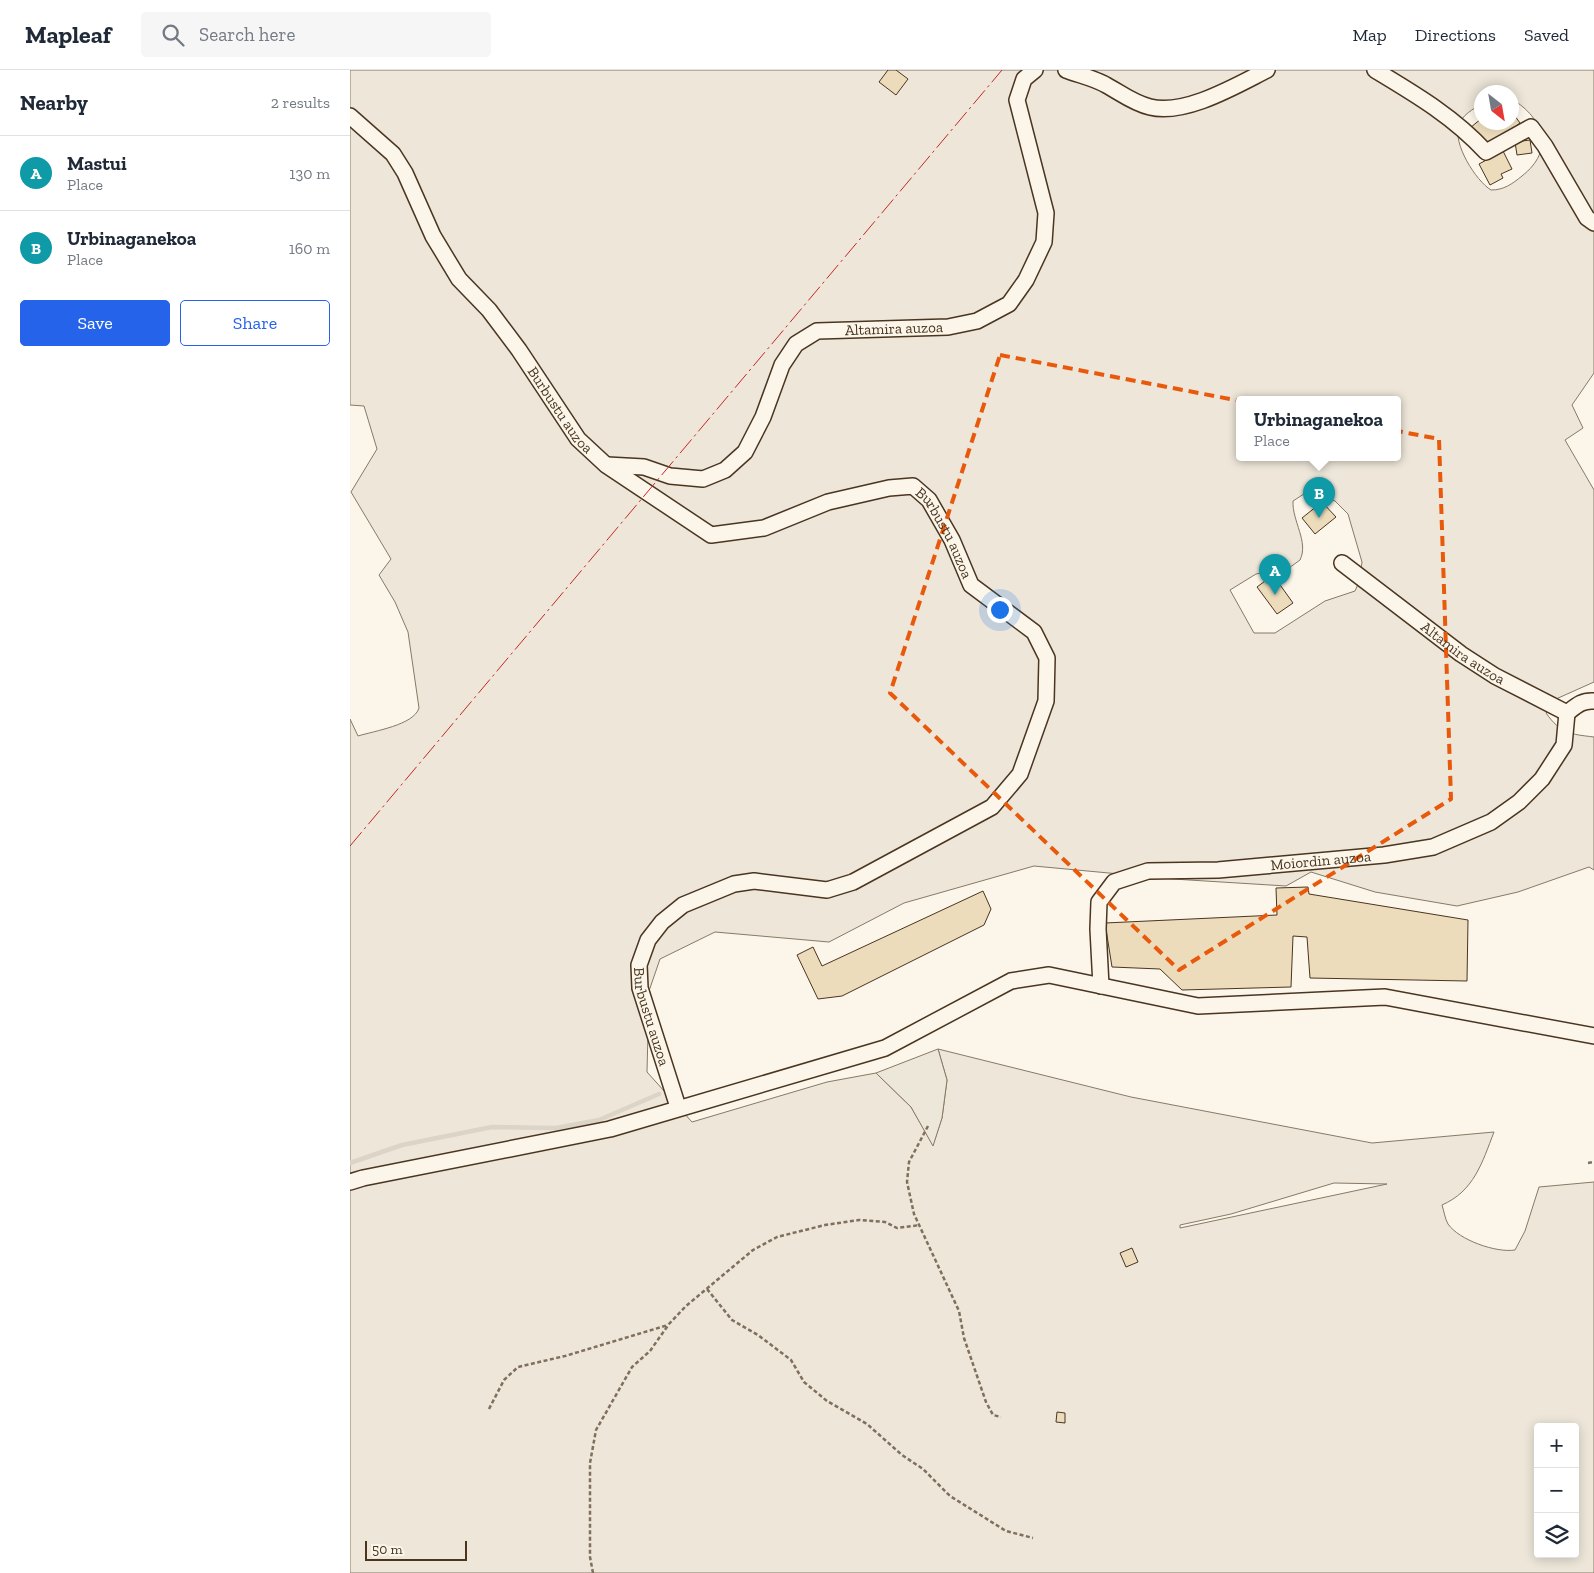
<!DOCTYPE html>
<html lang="en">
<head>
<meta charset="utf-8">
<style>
	body { margin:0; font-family:"Zilla Slab",serif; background:#f6f6f7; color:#1f2937 }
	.controls { position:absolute; right:15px; bottom:15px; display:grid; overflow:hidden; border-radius:5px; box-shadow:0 2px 12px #0003 }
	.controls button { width:45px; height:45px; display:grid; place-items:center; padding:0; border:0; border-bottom:1px solid #e0e1e3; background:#fff; color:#1f2937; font:25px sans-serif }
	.compass { position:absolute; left:1124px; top:15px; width:45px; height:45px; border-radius:50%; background:#fff; box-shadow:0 2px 12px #0003; rotate:149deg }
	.scale { position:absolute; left:15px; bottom:12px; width:102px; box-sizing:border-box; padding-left:5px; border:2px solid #4a3520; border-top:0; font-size:14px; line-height:18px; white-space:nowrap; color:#4a3520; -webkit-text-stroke:4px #fbf6e9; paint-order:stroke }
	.you { position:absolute; left:649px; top:539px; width:18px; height:18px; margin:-12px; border:4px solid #fff; border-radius:50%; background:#1a73e8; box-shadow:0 0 0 8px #1a73e833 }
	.badge { display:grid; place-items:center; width:32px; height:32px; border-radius:50%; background:#2563eb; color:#fff; font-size:16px; font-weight:700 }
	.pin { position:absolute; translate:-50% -41px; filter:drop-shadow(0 1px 2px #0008) }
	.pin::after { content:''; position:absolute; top:26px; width:18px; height:15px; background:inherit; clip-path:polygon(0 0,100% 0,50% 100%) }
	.popup { position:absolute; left:886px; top:326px; width:165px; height:65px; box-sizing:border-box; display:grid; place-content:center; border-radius:5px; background:#fff; filter:drop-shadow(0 1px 4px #0005); font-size:16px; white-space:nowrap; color:#747a83 }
	.popup b { font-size:19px; color:#1f2937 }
	.popup::after { content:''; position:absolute; left:50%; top:100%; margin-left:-10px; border:10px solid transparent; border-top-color:#fff }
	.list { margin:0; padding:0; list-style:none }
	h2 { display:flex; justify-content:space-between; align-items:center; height:65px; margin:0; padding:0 20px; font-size:21px }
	h2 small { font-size:16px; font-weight:400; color:#747a83 }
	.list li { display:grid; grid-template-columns:32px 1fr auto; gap:15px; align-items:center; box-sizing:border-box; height:75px; padding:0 20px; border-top:1px solid #e0e1e3 }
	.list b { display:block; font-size:19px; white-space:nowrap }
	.list p { margin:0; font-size:16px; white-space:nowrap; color:#747a83 }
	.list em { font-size:16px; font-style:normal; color:#747a83 }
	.actions { display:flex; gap:10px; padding:15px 20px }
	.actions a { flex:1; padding:11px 0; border:1px solid #2563eb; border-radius:5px; text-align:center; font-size:18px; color:#2563eb }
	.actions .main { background:#2563eb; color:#fff }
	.icon { flex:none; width:28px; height:28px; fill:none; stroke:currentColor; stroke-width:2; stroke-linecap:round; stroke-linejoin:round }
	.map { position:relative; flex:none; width:1244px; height:1503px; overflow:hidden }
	header { display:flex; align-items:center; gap:30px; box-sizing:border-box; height:70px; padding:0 25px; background:#fff; border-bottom:1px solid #e0e1e3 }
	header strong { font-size:24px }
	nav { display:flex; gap:28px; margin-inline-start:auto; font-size:18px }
	.search { width:350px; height:45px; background:#f6f6f7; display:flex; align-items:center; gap:12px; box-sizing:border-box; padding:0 18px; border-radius:5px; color:#747a83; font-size:19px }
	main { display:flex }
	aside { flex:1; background:#fff }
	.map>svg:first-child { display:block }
	.green { fill:#ede6d9; stroke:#887966; fill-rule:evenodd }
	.parking { fill:#ede7d9; stroke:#887966 }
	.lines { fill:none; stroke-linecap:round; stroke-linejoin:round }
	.stream { stroke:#dcd4c6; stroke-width:4.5 }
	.building { fill:#ecdcbc; stroke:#4a3520 }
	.minor-casing { stroke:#4a3520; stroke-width:18 }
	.path { stroke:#7f6f5c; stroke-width:2.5; stroke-dasharray:4 2.5; stroke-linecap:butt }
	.minor { stroke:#fbf6e9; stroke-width:15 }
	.power { stroke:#c62828; stroke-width:1; stroke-dasharray:18 4 2.5 4; stroke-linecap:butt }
	.marked { fill:none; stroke:#e8590c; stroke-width:4; stroke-dasharray:10 6; stroke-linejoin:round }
	.labels { text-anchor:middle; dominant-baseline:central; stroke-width:4; stroke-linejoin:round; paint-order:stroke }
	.street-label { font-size:15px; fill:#4a3520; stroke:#fbf6e9 }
</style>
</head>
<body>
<header>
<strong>Mapleaf</strong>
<div class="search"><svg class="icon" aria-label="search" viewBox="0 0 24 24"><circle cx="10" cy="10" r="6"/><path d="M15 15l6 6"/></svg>Search here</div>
<nav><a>Map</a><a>Directions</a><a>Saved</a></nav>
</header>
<main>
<aside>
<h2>Nearby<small>2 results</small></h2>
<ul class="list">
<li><span class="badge" style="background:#0f9aa8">A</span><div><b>Mastui</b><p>Place</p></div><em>130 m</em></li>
<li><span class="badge" style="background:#0f9aa8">B</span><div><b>Urbinaganekoa</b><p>Place</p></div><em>160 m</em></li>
</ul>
<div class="actions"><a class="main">Save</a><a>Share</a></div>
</aside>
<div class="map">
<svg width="1244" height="1503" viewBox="0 0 1244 1503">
	<rect width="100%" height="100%" fill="#fbf6e9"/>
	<path class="green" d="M0,0H1244V303L1222,335L1233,358L1215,370L1244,420V612L1206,629L1196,643C1211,664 1220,664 1244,667V800L1239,797L1168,822L1107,836L1025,822L961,802L936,816L823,809L684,796L554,833L479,872L365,862L310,889L299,921L297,1002L342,1052L477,1012L526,1003L561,1037L583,1075L592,1048L597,1010L588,979L781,1027L1022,1073L1144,1062C1132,1093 1124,1121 1092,1135C1094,1141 1095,1149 1098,1154C1109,1170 1146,1183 1165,1180L1175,1161L1189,1117L1244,1112V1503H0V649L8,666C24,661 64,655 69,638L58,562L45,532L29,505L41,489L1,422L27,379L14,336L0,335ZM1132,22H1162V29C1194,49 1205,80 1172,106C1162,114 1154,120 1141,120C1126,111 1102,73 1109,55C1112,45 1123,39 1132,34ZM890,329H1048V387H890ZM957,422L985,431L998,444L1012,492L1009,512L1005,521L975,531L925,563H904L880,520L906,504L939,498L950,490C959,472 942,451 943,431ZM984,1113L1037,1114L830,1158V1155L881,1144ZM1188,1357H1225V1484H1188Z"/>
	<path class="parking" d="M588,979L597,1010L592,1048L583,1076L561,1037L526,1003Z"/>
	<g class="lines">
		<path class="stream" d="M0,1093L52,1075L142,1057L206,1058L249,1050L309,1024"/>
	</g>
	<path class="building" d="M538,0H546L558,9L546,25L529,12Z
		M1162,42L1170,53L1137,80L1120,58L1132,48V52H1162Z
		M1180,70L1182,83L1167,85L1165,72Z
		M1153,81L1162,99L1151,104L1153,108L1140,115L1129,94Z
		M972,432L986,447L965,464L952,448Z
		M923,505L943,533L927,544L907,517Z
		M958,817L959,824L1118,850L1117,911L960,908L957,867L943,866L941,917L832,920L810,899L762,897L755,853L927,845L926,818Z
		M633,821L641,839L634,855L492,926L468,929L447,885L463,877L472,896Z
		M782,1178L788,1192L776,1197L770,1183Z
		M707,1342L715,1343V1353L706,1352Z"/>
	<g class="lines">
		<defs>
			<g id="minor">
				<path d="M716,0C729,5 744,8 756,15C771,23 783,33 800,37C835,46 887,15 917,0"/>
				<path d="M1025,0C1065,24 1104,47 1136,82L1181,57L1195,76L1237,148L1244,153"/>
				<path id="s1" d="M0,46L43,84L55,103L83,166L109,209L139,240L169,280L228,369L256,395L361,465L414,458L478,432L539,418L563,416L579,430L602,470L621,515L684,562L697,588L696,631L670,704L642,737L503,812L477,820L404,811L384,814L333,835L312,852L298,870L289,895L290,918L328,1037"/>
				<path id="s2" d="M257,395L294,397L320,406L353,409L375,400L395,382L413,347L432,295L446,274L467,261L598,257L627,251L659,234L676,210L694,172L696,143L667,30L674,9L685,0"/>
				<path id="s3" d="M992,493L1111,584L1145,606L1217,643C1226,636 1232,630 1244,631"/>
				<path id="s4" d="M751,916L748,859L749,832L764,812L798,801L868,800L1034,785L1083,777L1141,752L1169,732L1192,709L1214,675L1217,643"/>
				<path d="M0,1112L13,1108L260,1059L535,978L661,911L699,905L848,936L1035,927L1244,966"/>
			</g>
		</defs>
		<use href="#minor" class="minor-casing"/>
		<path class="path" d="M578,1056L559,1092L557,1112L564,1144L609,1241L614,1268L636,1332L643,1345L651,1347
			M1238,1093L1244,1092
			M357,1219L382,1250L408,1265L441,1290L454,1312L477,1331L517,1354L552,1385L573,1399L600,1426L656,1461L683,1468
			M139,1339L154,1310L168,1297L215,1286L318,1255
			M243,1503L240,1487V1393L246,1360L282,1297L300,1281L319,1254L336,1236L403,1180L427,1167L475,1155L509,1150L535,1152L547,1158L570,1155"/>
		<use href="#minor" class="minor"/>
		<path class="power" d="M0,776L652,0"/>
	</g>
	<path class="marked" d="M650,285L1089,369L1101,729L829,900L540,623Z"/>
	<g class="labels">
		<g class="street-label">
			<text stroke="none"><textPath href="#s2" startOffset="370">Altamira auzoa</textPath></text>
			<text stroke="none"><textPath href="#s1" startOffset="365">Burbustu auzoa</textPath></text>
			<text stroke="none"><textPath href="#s1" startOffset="830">Burbustu auzoa</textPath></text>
			<text stroke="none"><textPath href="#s3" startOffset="151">Altamira auzoa</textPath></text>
			<text stroke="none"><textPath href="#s4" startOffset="318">Moiordin auzoa</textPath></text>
			<text stroke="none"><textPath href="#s1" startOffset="1624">Burbustu auzoa</textPath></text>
		</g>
	</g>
</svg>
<div class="controls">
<button>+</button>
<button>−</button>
<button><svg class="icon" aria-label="layers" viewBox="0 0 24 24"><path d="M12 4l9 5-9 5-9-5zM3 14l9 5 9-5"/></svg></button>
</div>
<svg class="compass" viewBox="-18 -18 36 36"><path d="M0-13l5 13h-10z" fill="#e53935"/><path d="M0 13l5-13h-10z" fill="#747a83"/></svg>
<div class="scale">50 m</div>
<div class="you"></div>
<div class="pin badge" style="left:925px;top:525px;background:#0f9aa8">A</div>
<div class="pin badge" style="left:969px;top:448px;background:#0f9aa8">B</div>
<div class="popup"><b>Urbinaganekoa</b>Place</div>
</div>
</main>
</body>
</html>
